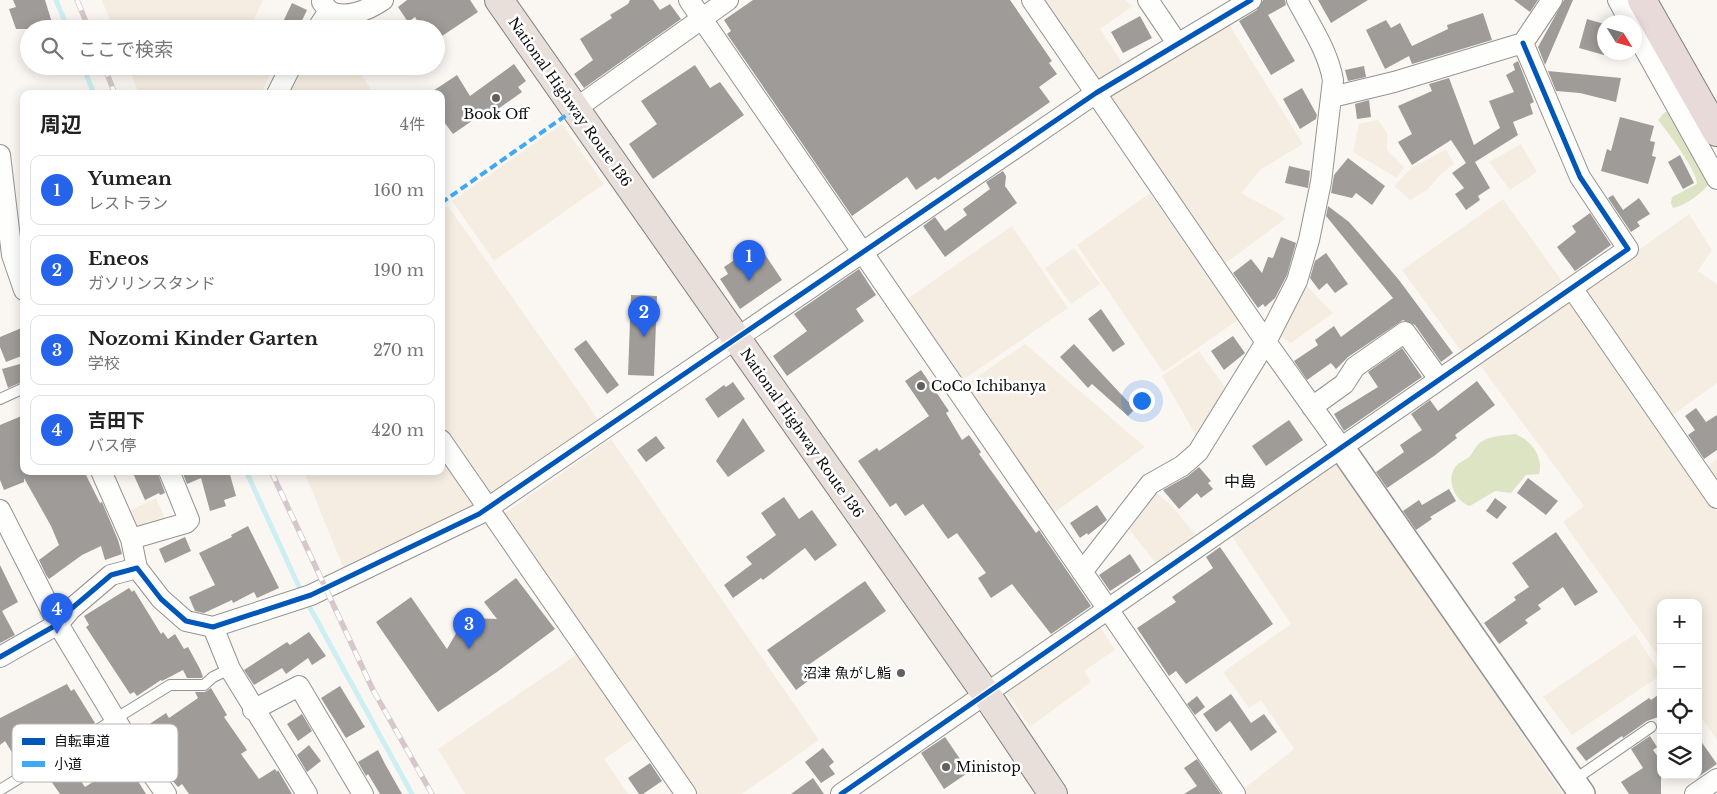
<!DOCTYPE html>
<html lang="ja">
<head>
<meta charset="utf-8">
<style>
	body { margin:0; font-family:"Libre Baskerville","Noto Sans JP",serif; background:#f2f2f2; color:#222 }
	.controls { position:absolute; right:15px; bottom:15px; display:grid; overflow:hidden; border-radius:10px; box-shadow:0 2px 12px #0003 }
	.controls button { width:45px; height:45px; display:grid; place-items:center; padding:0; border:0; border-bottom:1px solid #e0e0e0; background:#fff; color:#222; font:25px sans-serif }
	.compass { position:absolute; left:1597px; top:15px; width:45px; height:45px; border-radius:50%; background:#fff; box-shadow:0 2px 12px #0003; rotate:127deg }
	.you { position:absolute; left:1141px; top:400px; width:18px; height:18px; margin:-12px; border:4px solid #fff; border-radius:50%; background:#1a73e8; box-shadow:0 0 0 8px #1a73e833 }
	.badge { display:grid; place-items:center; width:32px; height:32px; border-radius:50%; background:#2563eb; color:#fff; font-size:16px; font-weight:700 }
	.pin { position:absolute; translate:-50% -41px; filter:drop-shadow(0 1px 2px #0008) }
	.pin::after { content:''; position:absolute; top:26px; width:18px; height:15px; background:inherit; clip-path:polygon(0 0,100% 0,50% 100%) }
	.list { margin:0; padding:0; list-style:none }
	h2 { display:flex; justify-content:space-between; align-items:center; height:65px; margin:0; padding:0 20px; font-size:21px }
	h2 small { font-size:16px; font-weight:400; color:#767676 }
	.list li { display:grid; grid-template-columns:32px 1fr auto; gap:15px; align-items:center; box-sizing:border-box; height:70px; margin:0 10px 10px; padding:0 10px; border:1px solid #e0e0e0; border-radius:10px }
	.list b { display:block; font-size:19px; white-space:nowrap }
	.list p { margin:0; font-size:16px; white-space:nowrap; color:#767676 }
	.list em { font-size:16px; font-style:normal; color:#767676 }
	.icon { flex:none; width:28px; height:28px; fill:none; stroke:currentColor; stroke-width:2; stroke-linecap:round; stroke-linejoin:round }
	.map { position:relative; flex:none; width:1717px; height:794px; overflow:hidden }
	.search { position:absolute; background:#fff; box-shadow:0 2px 12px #0003; left:20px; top:20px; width:425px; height:55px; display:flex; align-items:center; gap:12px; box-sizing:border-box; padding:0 18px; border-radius:28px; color:#767676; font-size:19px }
	.panel { position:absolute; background:#fff; box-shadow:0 2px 12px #0003; left:20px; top:90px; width:425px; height:385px; border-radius:10px }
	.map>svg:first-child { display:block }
	.farmland { fill:#f5ede1 }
	.forest { fill:#dde4c4 }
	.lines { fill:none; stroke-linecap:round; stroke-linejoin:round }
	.stream { stroke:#cdeff1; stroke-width:5 }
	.building { fill:#9e9b98 }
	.service-casing { stroke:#949391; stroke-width:12 }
	.minor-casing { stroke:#949391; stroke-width:22 }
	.tertiary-casing { stroke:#949391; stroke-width:28 }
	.trunk-casing { stroke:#82807e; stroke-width:30 }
	.motorway-casing { stroke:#82807e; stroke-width:30 }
	.service { stroke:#fefefd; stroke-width:10 }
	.minor { stroke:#fefefd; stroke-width:20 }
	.tertiary { stroke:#fefefd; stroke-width:25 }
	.trunk { stroke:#e8deda; stroke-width:28 }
	.motorway { stroke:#e7dad8; stroke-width:28 }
	.rail-casing { stroke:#d5c7cb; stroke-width:5.5 }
	.rail { stroke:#fff; stroke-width:4; stroke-dasharray:11; stroke-linecap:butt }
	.quiet { stroke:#3fa9f5; stroke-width:4; stroke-dasharray:8 4; stroke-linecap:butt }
	.cycleway-casing { stroke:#fff; stroke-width:8 }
	.cycleway { stroke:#0057b8; stroke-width:5 }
	.poi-dot { fill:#61605e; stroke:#fff; stroke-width:2 }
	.labels { text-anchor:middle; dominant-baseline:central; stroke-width:5; stroke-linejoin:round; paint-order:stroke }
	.street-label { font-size:14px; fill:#0e0e0e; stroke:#fff }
	.poi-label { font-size:14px; fill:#0e0e0e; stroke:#fff; text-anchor:start }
	.quarter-label { font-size:16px; fill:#0e0e0e; stroke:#fff }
	.key { fill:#fff; stroke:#b7b7b7; stroke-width:1 }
	.key-label { font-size:14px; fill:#0e0e0e }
</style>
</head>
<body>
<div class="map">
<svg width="1717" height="794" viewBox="0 0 1717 794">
	<rect width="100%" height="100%" fill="#faf7f3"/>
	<path class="farmland" d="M102,0H263L250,29H113Z
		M1042,0H1125L1133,6L1100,29L1123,64L1102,77L1094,76Z
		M1227,21L1303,144L1261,169L1241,193L1281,215L1285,219L1223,265L1110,99L1113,89Z
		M128,66H274L261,94H139Z
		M300,66H356L374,94H286Z
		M1378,120L1387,133V150L1404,167L1397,178L1353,152L1359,124Z
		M562,124L604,184L494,261L452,201Z
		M1521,144L1537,172L1510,190L1489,162Z
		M1446,149L1454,164L1441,174L1427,190L1410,200L1394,186L1410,169Z
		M1150,193L1238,320L1163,372L1077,245Z
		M1503,199L1564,284L1463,354L1402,270Z
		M448,206L598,419L488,497L441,429V211Z
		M1689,214L1712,250L1698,271L1717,284V383L1670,417L1584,289Z
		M1012,226L1068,308L960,382L904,301Z
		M1074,248L1100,284L1071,304L1045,268Z
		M1302,285L1307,286L1333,313L1291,343L1275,333Z
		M1567,299L1577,307L1717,512V740L1698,713V603H1661V660L1563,522L1584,506L1477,361Z
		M1025,344L1145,447L1051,515L965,385Z
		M1199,351L1227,390L1198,439L1162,376Z
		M611,439L819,740L742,794H695L502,515Z
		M441,452L477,504L343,567L304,471H441Z
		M1336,459L1563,794H1242L1241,791L1294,749L1261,700L1249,708L1223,672L1291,624L1229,532Z
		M1717,459V483L1706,467Z
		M1156,493L1171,505L1198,537L1158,566L1124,523L1144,500Z
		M156,498L166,521L134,533L127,512Z
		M1100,627L1115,650L1084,671L1091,682L1030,727L1005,691Z
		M1635,634L1661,675L1572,735L1543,697Z
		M579,653L636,737L604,759L628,794H465L438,749Z"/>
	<path class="forest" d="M1665,112H1671L1709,184C1701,194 1686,205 1673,208L1671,203L1672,197L1697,184C1697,171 1668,132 1658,120Z
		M1515,434C1531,440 1544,457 1539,474L1526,475L1511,493L1495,491L1470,506C1455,502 1445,479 1456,466C1459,462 1466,460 1469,457C1474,452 1475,446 1481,442C1492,435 1503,436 1515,434Z"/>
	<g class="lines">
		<path class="stream" d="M56,0L68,29
			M83,66L94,94
			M246,471L300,589
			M309,606L412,794"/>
	</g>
	<path class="building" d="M13,0H45L54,29H16L9,9L16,7Z
		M407,0H470L478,12L436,40V29H423L415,17L408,22L398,7Z
		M630,0H653L660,10L670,4L681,19L584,88L574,74L593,60L580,39L612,18L610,15L628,4Z
		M753,0H1010L1052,61L1049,63L1057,74L1039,87L1050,102L938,180L935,177L916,190L907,177L852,216L727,34L731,31L724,20Z
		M1263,0H1285L1286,5L1268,15L1295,61L1271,75L1239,21L1257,10Z
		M1318,0H1368L1331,23Z
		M1514,0H1538L1530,12Z
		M1564,0H1573L1545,65L1538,47Z
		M292,3L307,10L298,29L282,24Z
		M1483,13L1492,40L1412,64L1409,56L1385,69L1366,30L1386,20L1391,28L1400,23L1412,46L1448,29L1447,25Z
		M1140,16L1152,38L1123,53L1111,32Z
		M1587,19L1604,24V55L1579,48Z
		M1518,61L1534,102L1530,104L1533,114L1513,122L1518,135L1475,162L1490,188L1478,196L1480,200L1466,210L1455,194L1464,188L1452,173L1466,163L1451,140L1412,165L1398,142L1412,134L1398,106L1432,91L1429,84L1449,78L1474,145L1500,128L1489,101L1514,92L1506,75L1515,70L1513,64Z
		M514,64L526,81L518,87L522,92L488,116L485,112L453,134L441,118V94H435L433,91L457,75L470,96Z
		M695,65L710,88L720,82L744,115L653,179L629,144L657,124L641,101Z
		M1364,66L1366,77L1348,81L1345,70Z
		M1548,71L1621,78L1616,102L1580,93L1556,91Z
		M1302,88L1317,115L1316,119L1300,129L1283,99Z
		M1369,100L1371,117L1357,119L1355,104Z
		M1620,117L1654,126L1650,141L1655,142L1652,156L1656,157L1648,184L1601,171L1607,149L1611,151Z
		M1680,155L1694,183L1683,189L1668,162Z
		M1348,158L1385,186L1372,205L1356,193L1352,198L1331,193L1334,175Z
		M1289,166L1310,171L1308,188L1285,183Z
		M1003,171L1006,176L1005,186L1017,203L945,257L923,226L935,217L945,231L967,215L963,209L990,189L986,182Z
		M1613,195L1623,210L1639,198L1650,214L1637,222L1640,226L1631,232L1608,198Z
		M1328,206L1349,222L1364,239L1399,280L1453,353L1441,362L1415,325L1403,320L1348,357L1336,369L1331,363L1307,380L1294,361L1318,345L1315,340L1334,326L1341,337L1393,298L1326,216Z
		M1590,213L1611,245L1575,271L1557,247L1576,232L1572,226Z
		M1281,237L1296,243L1287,275L1275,298L1265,307L1263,304L1258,308L1233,273L1251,259L1262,273L1268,257L1273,258Z
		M758,244L782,280L740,309L720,279L728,274L724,267Z
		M1326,253L1348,284L1335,293L1327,283L1319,290L1310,278L1315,261Z
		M859,269L876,295L856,309L864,321L787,376L773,356L807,331L794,314Z
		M631,295L657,296L654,376L628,375Z
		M1101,309L1125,344L1113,352L1088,319Z
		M24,327V355L6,362L0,347V337Z
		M1233,336L1245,353L1224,370L1211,351Z
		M586,340L619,385L607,394L574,349Z
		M1074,344L1135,409L1128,416L1092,384L1088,388L1060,357Z
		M1402,348L1422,377L1344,431L1334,414L1378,387L1368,372Z
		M20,364L24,381L8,388L2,369Z
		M921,370L949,411L946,413L962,440L969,435L981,452L979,454L1036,533L1039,530L1091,606L1051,634L1012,584L991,598L978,578L986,573L957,533L948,539L923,504L905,516L896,503L890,507L858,461L877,448L879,451L929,416L905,381Z
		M1477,381L1495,405L1455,435L1457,438L1434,456L1387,488L1376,472L1404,452L1400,445L1422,430L1411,414L1430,400L1438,411Z
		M733,382L745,399L718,418L705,399L724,385L726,387Z
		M1696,408L1706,422L1717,415V450L1704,459L1688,435L1695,430L1685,416Z
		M24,415V471H84L100,503L102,502L118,540L122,554L105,560L101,546L82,555L49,579L46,575L39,560L59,545L51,526L24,478V482L4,490L0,480V425Z
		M743,418L765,451L728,477L716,461Z
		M1289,420L1303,440L1266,466L1252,446Z
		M656,436L665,448L646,462L637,450Z
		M1199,467L1211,481L1208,483L1213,489L1201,498L1197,493L1179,509L1163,490L1188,476Z
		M132,471H157L165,493L160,495L159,493L145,500Z
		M182,471H229L236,496L224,500L226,506L210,511L201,478L187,484Z
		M1528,478L1558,501L1546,515L1517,493Z
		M1449,489L1456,501L1430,517L1432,519L1416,530L1403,511L1419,500L1422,505Z
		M784,497L799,519L812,510L837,545L815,561L805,548L763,580L761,578L733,598L724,585L752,564L746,557L776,535L761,513Z
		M1495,498L1507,507L1497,519L1486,511Z
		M1097,505L1107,520L1088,535L1087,533L1080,538L1070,523Z
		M248,526L279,588L257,598L254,592L233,603L232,600L204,613L195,611L189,597L215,585L199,553L232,537L231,535Z
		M1556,532L1598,592L1575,606L1563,587L1538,605L1541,609L1525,620L1528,623L1499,644L1484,623L1516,600L1514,597L1529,587L1512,563Z
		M185,537L191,551L165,563L159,549Z
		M1220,547L1273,624L1186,684L1176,671L1169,676L1137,628L1176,602L1172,597L1213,568L1206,557Z
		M1130,554L1141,571L1110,591L1099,575Z
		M0,565L18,602L2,611L15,635L0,643Z
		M516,578L555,629L497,672L438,712L376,622L411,597L447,649L462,623L471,618L497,619L484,602Z
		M865,581L886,611L804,668L812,678L796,690L767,650Z
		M129,588L132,592L134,590L161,634L163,632L168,639L175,634L184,649L188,647L200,669L203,677L201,678H187L183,670L162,681L161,680L137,696L134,692L130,694L86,627L89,625L84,616Z
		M309,632L326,656L312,665L308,658L286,674L282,668L254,685L244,670L287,642L290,645Z
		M67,684L71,691L74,689L95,723L30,764L21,767L5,741L0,745V718Z
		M340,686L365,727L346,738L321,698Z
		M211,688L227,715L224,717L247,750L241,754L259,779L275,769L277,772L278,770L292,794H189L182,784L178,787L170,778L144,737L152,731L148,725L166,713L169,718L198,698L195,692H205Z
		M1661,693V716L1647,721L1623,738L1622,736L1586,761L1576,748L1649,698L1651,700Z
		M1231,694L1251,723L1264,714L1277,732L1251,751L1230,721L1216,732L1203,714Z
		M1197,696L1205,707L1195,715L1187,704Z
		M302,714L312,731L298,741L287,724Z
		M1650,736L1657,747L1653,750L1661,761V794H1629L1621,782L1643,768L1631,749Z
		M945,737L969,772L944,789L921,753Z
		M1698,737L1717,764L1698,777Z
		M309,745L321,761L307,772L297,755Z
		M823,748L834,762L829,766L835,774L821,783L805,762Z
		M378,750L385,764L402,794H380L368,774L366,776L358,762Z
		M65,758L85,787L118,766L120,770L128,765L146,794H60L44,771Z
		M1197,759L1221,794H1184L1197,786L1184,768Z
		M650,763L662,781L643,794H639L628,778Z
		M813,778L824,794H791Z"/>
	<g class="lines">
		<defs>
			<path id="service" d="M0,399L24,388
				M1574,780L1651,727
				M0,790L170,685H204L213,677L230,669"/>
			<path id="minor" d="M689,0L1235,794
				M1032,0L1266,342L1341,447
				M1148,0L1177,43
				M1618,0L1630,22
				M329,11C346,20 368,10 383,0
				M317,29L329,11L322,2
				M1634,30L1717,179
				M277,94L291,66
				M1332,97L1394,82L1523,43L1552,0
				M575,109L728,0
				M0,155L12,255L24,290
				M1572,288L1717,498
				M1312,407L1344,384L1355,367L1405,332L1439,379
				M441,440L686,794
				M101,471L131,539L137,568
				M0,510L58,624L123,732L166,794
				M131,539L186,523L189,520L169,471
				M1082,572L1150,484L1182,466L1198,452L1266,342L1297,281L1309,240L1321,182L1333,80C1328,51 1310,25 1297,0
				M213,627L230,669L307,794
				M0,657L58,624L71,609L111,575L137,568L161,599L186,621L213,627L311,595L479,514L1096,93L1251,0
				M253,710L299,686L363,794
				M841,794L1628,249L1580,177L1523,43
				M1695,794L1717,779"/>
			<path id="tertiary" d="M1341,447L1582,794"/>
			<path id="trunk" d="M499,0L986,694L1053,794"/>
			<path id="motorway" d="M1642,0L1717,132"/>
		</defs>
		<use href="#service" class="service-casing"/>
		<use href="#minor" class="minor-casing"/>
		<use href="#tertiary" class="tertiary-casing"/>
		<use href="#trunk" class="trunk-casing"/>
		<use href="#motorway" class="motorway-casing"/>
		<use href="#service" class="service"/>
		<use href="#minor" class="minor"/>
		<use href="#tertiary" class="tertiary"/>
		<use href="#trunk" class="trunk"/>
		<use href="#motorway" class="motorway"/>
		<defs>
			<path id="rail" d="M77,0L89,29
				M104,66L115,94
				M271,471L373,690L432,794"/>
		</defs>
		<use href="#rail" class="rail-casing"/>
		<use href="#rail" class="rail"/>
		<path class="quiet" d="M441,203L575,109"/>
		<defs>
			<path id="cycleway" d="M0,657L58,624L71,609L111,575L137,568L161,599L186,621L213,627L311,595L479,514L1096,93L1251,0
				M841,794L1628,249L1580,177L1523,43"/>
		</defs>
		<use href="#cycleway" class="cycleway-casing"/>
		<use href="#cycleway" class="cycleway"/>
	</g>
	<g class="poi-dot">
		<circle cx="496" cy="98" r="5"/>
		<circle cx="921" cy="386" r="5"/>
		<circle cx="901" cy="673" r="5"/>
		<circle cx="946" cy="767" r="5"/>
	</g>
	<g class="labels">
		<g class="street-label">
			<text transform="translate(570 102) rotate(55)">National Highway Route 136</text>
			<text transform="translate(802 433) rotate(55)">National Highway Route 136</text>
		</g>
		<g class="poi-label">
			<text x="496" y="114" text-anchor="middle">Book Off</text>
			<text x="931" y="386">CoCo Ichibanya</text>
			<text x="891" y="673" text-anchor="end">沼津 魚がし鮨</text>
			<text x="956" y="767">Ministop</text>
		</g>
		<g class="quarter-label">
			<text x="1240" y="481">中島</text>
		</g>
	</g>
	<rect x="12" y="724" width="166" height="58" rx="8" class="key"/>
	<rect x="22" y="738" width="23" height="7" fill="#0057b8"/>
	<rect x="22" y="761" width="23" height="6" fill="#3fa9f5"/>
	<g class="key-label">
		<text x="54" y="746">自転車道</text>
		<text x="54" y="769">小道</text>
	</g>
</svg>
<div class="controls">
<button>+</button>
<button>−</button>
<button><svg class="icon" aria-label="locate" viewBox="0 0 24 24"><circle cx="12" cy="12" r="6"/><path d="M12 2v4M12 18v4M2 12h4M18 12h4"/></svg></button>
<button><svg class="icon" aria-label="layers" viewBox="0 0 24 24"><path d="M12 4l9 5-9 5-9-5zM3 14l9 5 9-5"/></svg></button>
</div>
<svg class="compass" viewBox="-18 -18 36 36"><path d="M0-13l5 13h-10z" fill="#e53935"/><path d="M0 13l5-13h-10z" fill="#767676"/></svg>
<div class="you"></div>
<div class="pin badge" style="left:749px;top:281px">1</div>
<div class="pin badge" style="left:644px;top:337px">2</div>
<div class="pin badge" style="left:469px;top:649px">3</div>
<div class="pin badge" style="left:57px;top:634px">4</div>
<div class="search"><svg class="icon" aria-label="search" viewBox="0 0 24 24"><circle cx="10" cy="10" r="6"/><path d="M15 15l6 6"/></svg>ここで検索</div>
<section class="panel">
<h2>周辺<small>4件</small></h2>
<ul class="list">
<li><span class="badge">1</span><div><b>Yumean</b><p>レストラン</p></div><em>160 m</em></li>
<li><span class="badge">2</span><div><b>Eneos</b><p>ガソリンスタンド</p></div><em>190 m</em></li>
<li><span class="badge">3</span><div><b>Nozomi Kinder Garten</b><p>学校</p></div><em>270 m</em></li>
<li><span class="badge">4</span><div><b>吉田下</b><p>バス停</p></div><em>420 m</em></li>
</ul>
</section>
</div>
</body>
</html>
